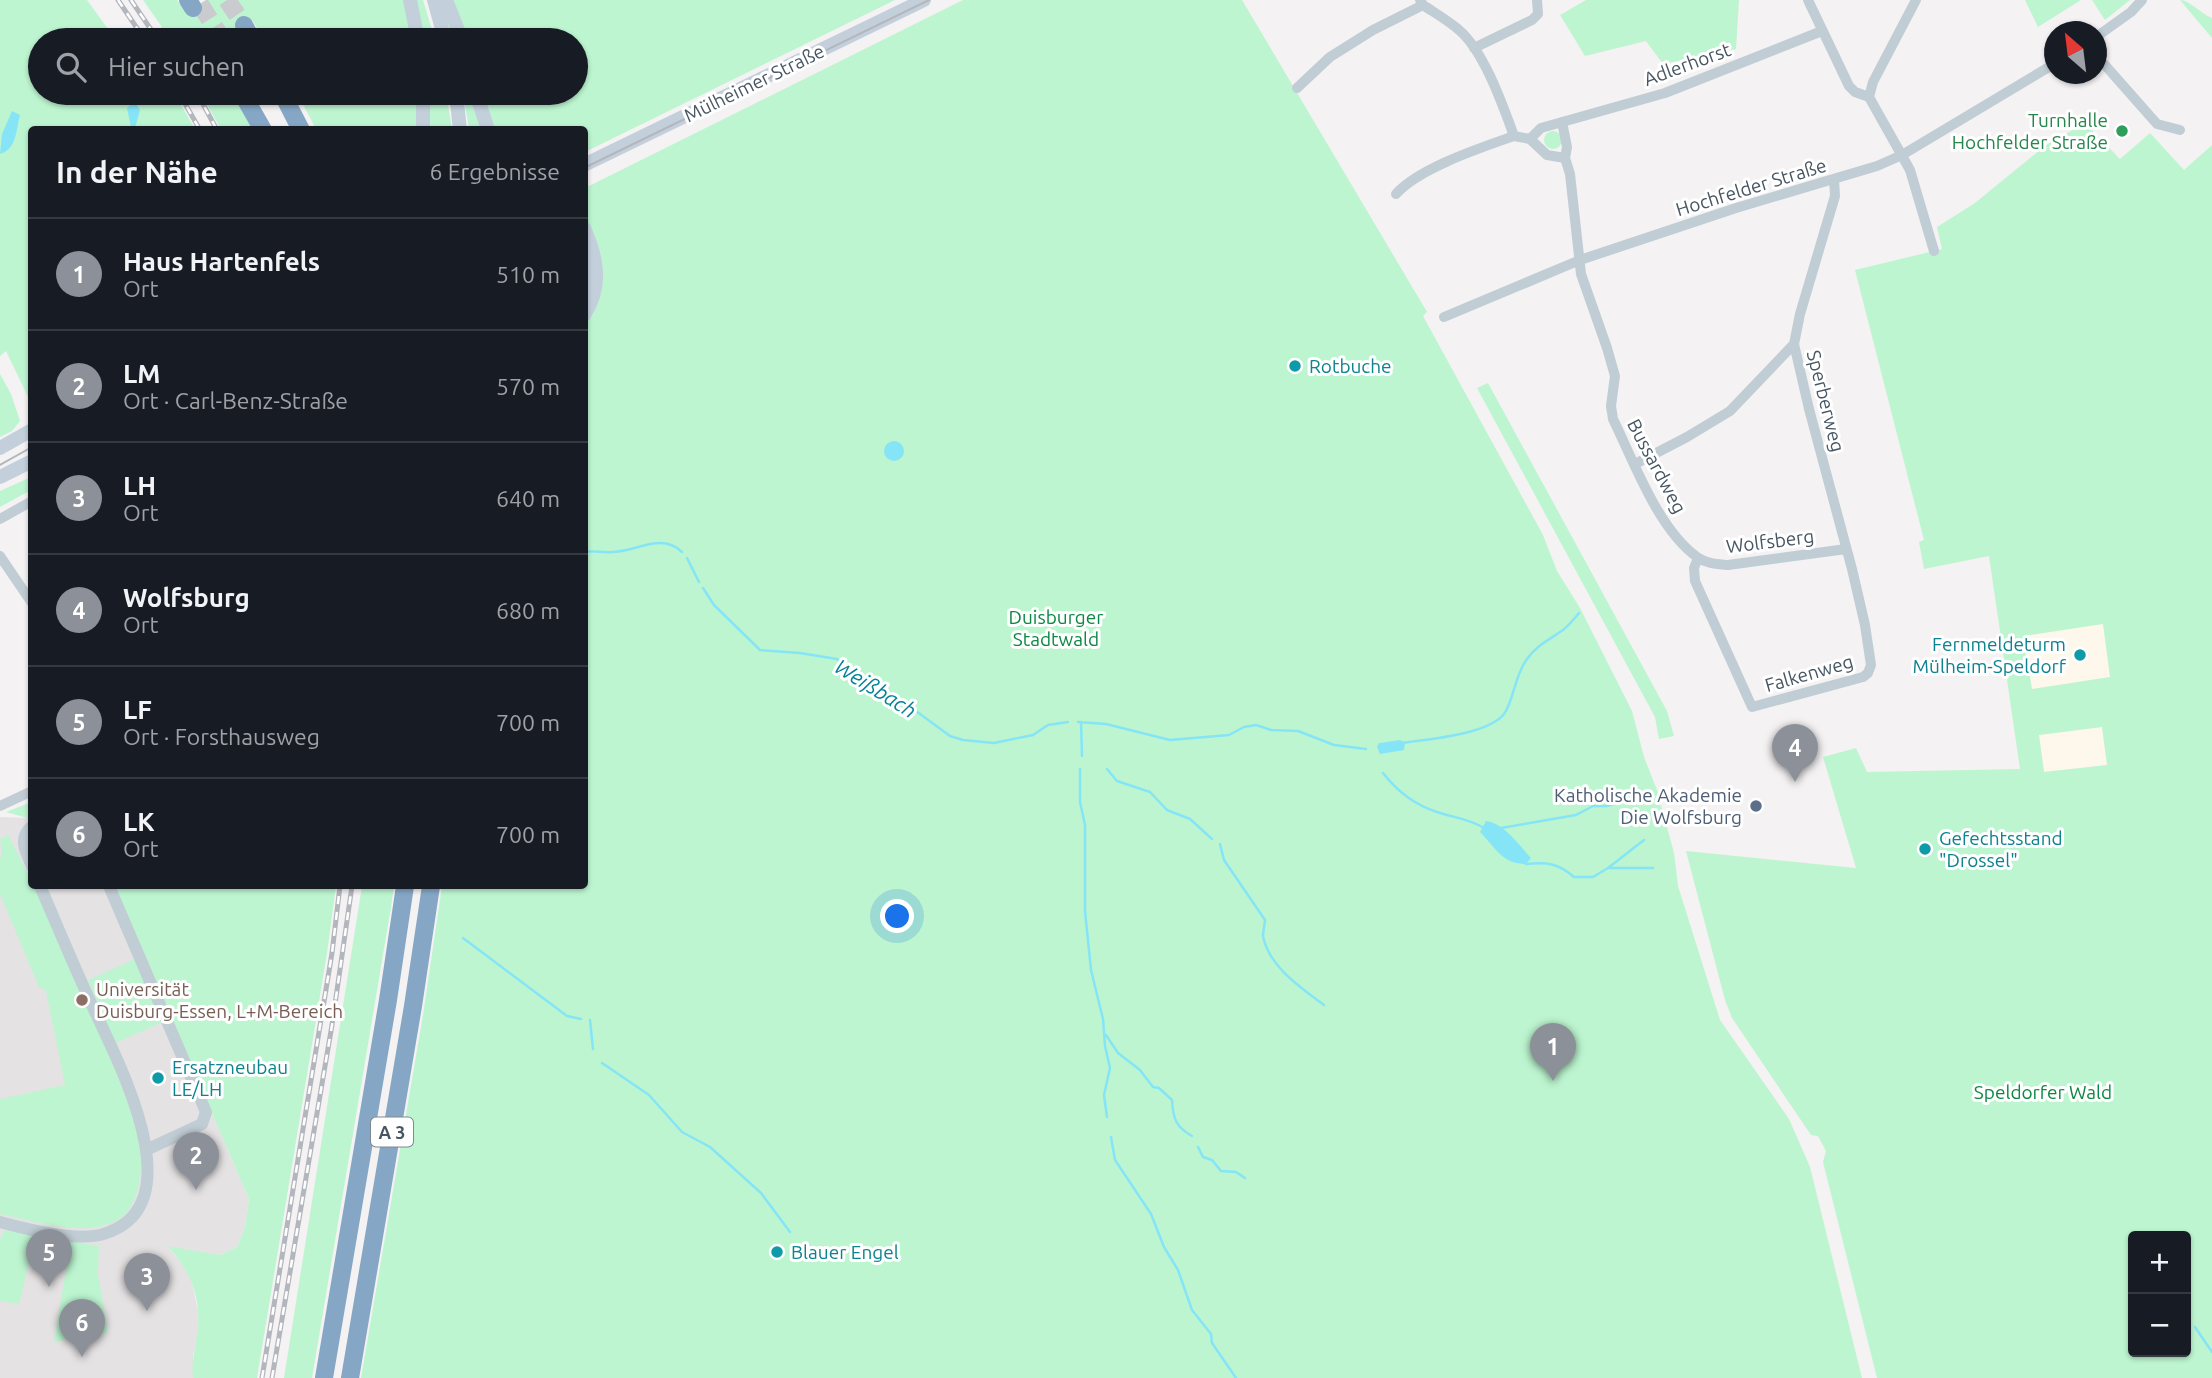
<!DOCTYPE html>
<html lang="de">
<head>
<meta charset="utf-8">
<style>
	body { margin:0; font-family:Ubuntu,sans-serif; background:#242831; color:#f1f3f6 }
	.controls { position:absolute; right:21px; bottom:21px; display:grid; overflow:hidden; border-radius:7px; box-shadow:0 2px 5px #0004 }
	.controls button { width:63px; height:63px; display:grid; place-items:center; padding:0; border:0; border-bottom:2px solid #363941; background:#171b24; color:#f1f3f6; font:35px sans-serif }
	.compass { position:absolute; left:2044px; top:21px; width:63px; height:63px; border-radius:50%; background:#171b24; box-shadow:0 2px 5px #0004; rotate:332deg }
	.you { position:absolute; left:898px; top:917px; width:24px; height:24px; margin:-18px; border:5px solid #fff; border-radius:50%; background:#1a73e8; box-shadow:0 0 0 10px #1a73e833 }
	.badge { display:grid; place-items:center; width:46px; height:46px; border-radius:50%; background:#8c9099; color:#fff; font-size:23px; font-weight:700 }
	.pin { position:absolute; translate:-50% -58px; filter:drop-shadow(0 2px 4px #0008) }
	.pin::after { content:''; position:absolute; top:37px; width:24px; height:21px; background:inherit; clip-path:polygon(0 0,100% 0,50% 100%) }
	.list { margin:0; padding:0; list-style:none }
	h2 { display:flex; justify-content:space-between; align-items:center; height:91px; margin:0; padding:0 28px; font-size:30px }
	h2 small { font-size:23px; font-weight:400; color:#9ea1a6 }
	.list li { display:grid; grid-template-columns:46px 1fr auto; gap:21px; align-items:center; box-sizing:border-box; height:112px; padding:0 28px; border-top:2px solid #363941 }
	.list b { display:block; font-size:26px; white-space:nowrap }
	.list p { margin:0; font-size:23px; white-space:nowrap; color:#9ea1a6 }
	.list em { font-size:23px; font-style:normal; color:#9ea1a6 }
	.icon { flex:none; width:38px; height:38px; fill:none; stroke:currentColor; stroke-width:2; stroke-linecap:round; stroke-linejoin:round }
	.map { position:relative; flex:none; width:2212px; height:1378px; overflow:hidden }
	.search { position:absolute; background:#171b24; box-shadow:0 2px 5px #0004; left:28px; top:28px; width:560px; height:77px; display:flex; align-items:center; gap:18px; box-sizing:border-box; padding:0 24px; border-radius:38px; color:#9ea1a6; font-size:26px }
	.panel { position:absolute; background:#171b24; box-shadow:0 2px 5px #0004; left:28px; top:126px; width:560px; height:763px; border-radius:7px }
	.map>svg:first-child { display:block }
	.commercial { fill:#fef8ec }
	.education { fill:#e5e2e4 }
	.green { fill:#bdf5d0; fill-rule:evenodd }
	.water { fill:#85e5f6 }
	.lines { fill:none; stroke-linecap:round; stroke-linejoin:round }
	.stream { stroke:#85e5f6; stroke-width:2.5 }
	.motorway-tunnel { stroke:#c9cbce; stroke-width:18; stroke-dasharray:18 9; stroke-linecap:butt }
	.minor { stroke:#c1cdd5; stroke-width:10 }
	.tertiary { stroke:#c1cdd5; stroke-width:12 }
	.secondary { stroke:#c3d0dc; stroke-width:14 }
	.motorway { stroke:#85a7c5; stroke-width:18 }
	.tram { stroke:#b3b7bd; stroke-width:2 }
	.rail-casing { stroke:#b3b7bd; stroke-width:5 }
	.rail { stroke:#fff; stroke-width:2.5; stroke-dasharray:8; stroke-linecap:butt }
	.leisure-dot { fill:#2e9e5b; stroke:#fff; stroke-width:2.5 }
	.culture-dot { fill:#0f9aa8; stroke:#fff; stroke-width:2.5 }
	.service-dot { fill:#5c6f8a; stroke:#fff; stroke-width:2.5 }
	.education-dot { fill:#8d6e63; stroke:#fff; stroke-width:2.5 }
	.labels { text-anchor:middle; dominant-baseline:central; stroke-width:6; stroke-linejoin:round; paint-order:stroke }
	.shield { fill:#fff; stroke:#7e8991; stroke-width:2 }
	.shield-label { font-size:18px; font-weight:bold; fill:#475662 }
	.street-label { font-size:19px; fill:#475662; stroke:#fff }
	.leisure-label { font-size:19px; fill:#27864d; stroke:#fff; text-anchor:end }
	.culture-label { font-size:19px; fill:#0d838f; stroke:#fff; text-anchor:start }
	.park-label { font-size:19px; fill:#0d8844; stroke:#fff }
	.service-label { font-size:19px; fill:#4e5e75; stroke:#fff; text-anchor:end }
	.education-label { font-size:19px; fill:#785e54; stroke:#fff; text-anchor:start }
	.water-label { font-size:21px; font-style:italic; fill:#03829a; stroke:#fff }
</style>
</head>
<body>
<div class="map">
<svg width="2212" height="1378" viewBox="0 0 2212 1378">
	<rect width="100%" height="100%" fill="#f4f2f2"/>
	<path class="commercial" d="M2103,623L2110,677L2032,689L2023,636Z
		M2102,727L2107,765L2044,772L2039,735Z"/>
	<path class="education" d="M0,817L31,818L32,886H114L249,1199L245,1227L237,1247L220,1255L168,1247L186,1268L191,1279L199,1315L198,1332L193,1356V1378H0Z"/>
	<path class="green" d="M0,0H87L116,40H40V93H174L195,129L32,130V395L28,397L6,351L0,356Z
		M143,0H177L186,12L206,0H423L435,40H265L252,20L220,40H142L162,27Z
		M442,0H895L585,152L584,130L469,129L463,93H576V40H451Z
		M963,0H1242L1427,312L1423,316L1543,535L1557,571L1580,608L1632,711L1644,757L1657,790L1674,853L1678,886L1720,1020L1789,1119L1810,1167L1862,1378H361L423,1015L442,886H584V320L595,242L585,217V188Z
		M1586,0H1739L1736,49L1663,64L1646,41L1585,56L1560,15Z
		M2025,0H2081L2038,27Z
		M2092,0H2130L2105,20Z
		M2180,0C2190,0 2201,14 2212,18V38Z
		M200,93H235L255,129H221Z
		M297,93H446L452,129H316Z
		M2085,123L2120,159L2150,133L2184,170L2212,145V1378H1877L1823,1162L1826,1151L1818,1136L1811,1135L1732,1018L1725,1000L1686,851L1856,868L1823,757L1856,748L1867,772L2020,769L1989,556L1924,569L1919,542L1924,540L1855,270L1942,249L1937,227L1975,203L2046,145ZM2103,624L2110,677L2032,689L2023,636ZM2102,727L2107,765L2044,772L2039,735ZM2133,1236H2186V1352H2133Z
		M1544 140a9 9 0 1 1 18 0a9 9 0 1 1-18 0Z
		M0,374L11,394L20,421L12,431L0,437Z
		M1488,383L1667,711L1674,736L1659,739L1655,717L1477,388Z
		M31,477V490L0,507V491Z
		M31,801V819L6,812L29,803Z
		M8,835L31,880L32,886H34C58,939 82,992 105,1046C118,1077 132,1108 139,1141C144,1164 141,1205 119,1219C86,1239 36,1221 0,1214V1099L65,1085L46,991L39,987L0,894V858L2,857L0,839Z
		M114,886H336L327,953L257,1378H193C191,1363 195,1350 197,1335C203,1302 190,1268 167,1246L220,1255L237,1247L245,1227L249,1199Z
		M362,886H394L391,907L312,1378H284Z
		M135,959L163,1022L115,1043L88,980Z
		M5,1230L99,1246L98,1274L108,1333L54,1342L69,1252L33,1246L19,1304L0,1301V1239Z"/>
	<path class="water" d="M131,95L140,110L135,128L131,127L127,108L130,105L127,97Z
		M12,111L20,115C16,130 17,149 0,154L2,134Z
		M884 451a10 10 0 1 1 20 0a10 10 0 1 1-20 0Z
		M1400,740L1405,743L1404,750L1380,754L1377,747L1379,743Z
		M1486,821C1504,823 1519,845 1531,858L1526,864C1502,864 1496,848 1480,832Z"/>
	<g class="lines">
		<path class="stream" d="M584,552C595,550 602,553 612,552C636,552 661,532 682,552
			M687,558L699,582
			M703,588L714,605L760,650L800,653L837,659L856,675L916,711L950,736L963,740L994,743L1033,735L1048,725L1068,722
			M1078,722L1106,724L1170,740L1229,735L1244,727L1256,725L1271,730L1298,731L1334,745L1366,749
			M1081,722L1082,756
			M1402,743C1428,739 1487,735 1504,714C1513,703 1515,674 1527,659C1537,645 1546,642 1560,632C1567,628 1573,620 1579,613
			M1080,769V802L1085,825V911L1091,970L1103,1019L1105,1046L1110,1068L1104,1095L1107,1117
			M1107,769L1117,781L1150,792L1167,810L1190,819L1212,839
			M1383,773C1397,791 1415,805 1437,812C1454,818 1468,818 1484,828
			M1501,828L1576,815L1593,806H1607L1639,796
			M1220,844L1224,860L1265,920C1265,924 1263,931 1263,936C1269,967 1301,988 1324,1005
			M1524,862L1526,864C1547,862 1558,863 1574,877H1593L1608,868H1653
			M1608,868L1644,840
			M463,938L567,1016L581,1019
			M590,1020L593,1049
			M1106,1035L1118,1053L1140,1070L1153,1087L1159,1088L1172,1100C1173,1119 1176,1127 1192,1136
			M602,1063L649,1095L682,1132L710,1147L761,1193L790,1232
			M1111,1137L1115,1160L1151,1214L1164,1247L1178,1270L1192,1310L1211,1334L1212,1343L1236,1378
			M1198,1147L1203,1157L1212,1160L1221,1171L1236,1172L1245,1178
			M2195,1327L2212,1352"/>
		<path class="motorway-tunnel" d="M227,0L244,25
			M200,4L222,39"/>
		<path class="minor" d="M1420,0L1423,5C1435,13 1449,21 1459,30C1484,51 1503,106 1514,136L1530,139L1547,155L1565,158L1570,174L1581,274L1607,348L1615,376L1611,406L1613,419C1634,462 1658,529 1697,557C1707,564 1717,564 1728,565L1846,549
			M1808,0L1849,86L1855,92L1869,97
			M1916,0L1873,82L1869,97L1910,170L1934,251
			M2096,37L2131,12L2142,0
			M1474,48L1532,20L1538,14L1537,0
			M2096,60L2104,64L2157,124L2180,130
			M1297,88L1330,57L1373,30L1423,5
			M1562,122L1567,147L1565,158
			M1530,139L1541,128L1665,93L1822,31
			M1396,194C1419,168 1480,148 1514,136
			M1444,317L1580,260L1736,208L1877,166L1902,155L2054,64
			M1635,464L1687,437L1730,411L1794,344
			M0,519L32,501
			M0,556L32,603
			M1698,558L1694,568L1695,581L1752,707L1863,677L1868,673L1871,665L1865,625L1852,569L1809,409L1794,344L1800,314L1835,196L1834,179
			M0,806L32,791"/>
		<path class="tertiary" d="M32,826C18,838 25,851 32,866
			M109,886L206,1112L202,1124L146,1150
			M0,1222C26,1229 74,1241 100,1235C200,1209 115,1057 91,1003C73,964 57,925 40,886"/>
		<path class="secondary" d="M410,0L418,40
			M434,0L445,40
			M446,0L462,40
			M456,93L460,130
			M476,93L488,130
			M423,130V93
			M584,165L924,0
			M584,228C597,257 603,287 584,315
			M584,264V285
			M0,448L32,430
			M0,477L32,461"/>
		<path class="motorway" d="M188,0L193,8
			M244,25L252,40
			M222,39L223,40
			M242,93L263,130
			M282,93L301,130
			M324,1378L388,1000L405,886
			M350,1378L413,1006L431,886"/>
		<path class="tram" d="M584,168L929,0
			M0,465L32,447"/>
		<defs>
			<path id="rail" d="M118,0L145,40
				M131,0L158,40
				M179,93L200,130
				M197,93L217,130
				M262,1378L332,953L340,886
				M272,1378L332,1025L352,886"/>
		</defs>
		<use href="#rail" class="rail-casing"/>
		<use href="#rail" class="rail"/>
	</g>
	<circle class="leisure-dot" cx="2122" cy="131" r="7"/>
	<g class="culture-dot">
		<circle cx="1295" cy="366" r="7"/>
		<circle cx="2080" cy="655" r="7"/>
		<circle cx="1925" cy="849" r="7"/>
		<circle cx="158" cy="1078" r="7"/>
		<circle cx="777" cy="1252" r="7"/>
	</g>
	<circle class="service-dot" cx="1756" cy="806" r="7"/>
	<circle class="education-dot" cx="82" cy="1000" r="7"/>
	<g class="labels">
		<rect class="shield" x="371" y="1117.5" width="42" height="29" rx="5"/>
		<g class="shield-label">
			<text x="392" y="1132">A 3</text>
		</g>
		<g class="street-label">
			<text transform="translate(1687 64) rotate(-20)">Adlerhorst</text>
			<text transform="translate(754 83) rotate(-26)">Mülheimer Straße</text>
			<text transform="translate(1751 187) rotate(-17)">Hochfelder Straße</text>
			<text transform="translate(1826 401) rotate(76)">Sperberweg</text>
			<text transform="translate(1657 466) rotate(62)">Bussardweg</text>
			<text transform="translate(1770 541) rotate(-7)">Wolfsberg</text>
			<text transform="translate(1809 673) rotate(-16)">Falkenweg</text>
		</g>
		<g class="leisure-label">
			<text x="2108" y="120">Turnhalle<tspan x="2108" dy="22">Hochfelder Straße</tspan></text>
		</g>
		<g class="culture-label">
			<text x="1309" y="366">Rotbuche</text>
			<text x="2066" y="644" text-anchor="end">Fernmeldeturm<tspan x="2066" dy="22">Mülheim-Speldorf</tspan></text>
			<text x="1939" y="838">Gefechtsstand<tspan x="1939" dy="22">"Drossel"</tspan></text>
			<text x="172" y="1067">Ersatzneubau<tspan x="172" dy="22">LE/LH</tspan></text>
			<text x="791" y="1252">Blauer Engel</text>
		</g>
		<g class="park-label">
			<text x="1056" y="617">Duisburger<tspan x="1056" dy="22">Stadtwald</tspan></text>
			<text x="2043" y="1092">Speldorfer Wald</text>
		</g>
		<g class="service-label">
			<text x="1742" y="795">Katholische Akademie<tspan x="1742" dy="22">Die Wolfsburg</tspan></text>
		</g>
		<g class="education-label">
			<text x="96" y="989">Universität<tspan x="96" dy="22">Duisburg-Essen, L+M-Bereich</tspan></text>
		</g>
		<g class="water-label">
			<text transform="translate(876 688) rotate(32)">Weißbach</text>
		</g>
	</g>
</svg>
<div class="controls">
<button>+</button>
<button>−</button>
</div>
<svg class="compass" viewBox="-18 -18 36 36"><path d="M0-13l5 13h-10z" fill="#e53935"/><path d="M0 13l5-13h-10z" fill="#9ea1a6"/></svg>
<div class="you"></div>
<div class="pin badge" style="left:1553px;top:1081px">1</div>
<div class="pin badge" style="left:196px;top:1190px">2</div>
<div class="pin badge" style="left:147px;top:1311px">3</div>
<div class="pin badge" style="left:1795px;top:782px">4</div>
<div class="pin badge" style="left:49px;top:1287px">5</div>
<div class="pin badge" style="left:82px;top:1357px">6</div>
<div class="search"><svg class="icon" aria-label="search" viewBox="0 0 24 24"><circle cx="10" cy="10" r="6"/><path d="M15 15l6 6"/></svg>Hier suchen</div>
<section class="panel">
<h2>In der Nähe<small>6 Ergebnisse</small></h2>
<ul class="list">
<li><span class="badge">1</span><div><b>Haus Hartenfels</b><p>Ort</p></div><em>510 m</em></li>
<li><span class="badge">2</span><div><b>LM</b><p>Ort · Carl-Benz-Straße</p></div><em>570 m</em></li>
<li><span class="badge">3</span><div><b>LH</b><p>Ort</p></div><em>640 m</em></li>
<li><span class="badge">4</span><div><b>Wolfsburg</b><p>Ort</p></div><em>680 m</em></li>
<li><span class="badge">5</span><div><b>LF</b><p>Ort · Forsthausweg</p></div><em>700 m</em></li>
<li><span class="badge">6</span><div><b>LK</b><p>Ort</p></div><em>700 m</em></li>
</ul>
</section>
</div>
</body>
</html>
